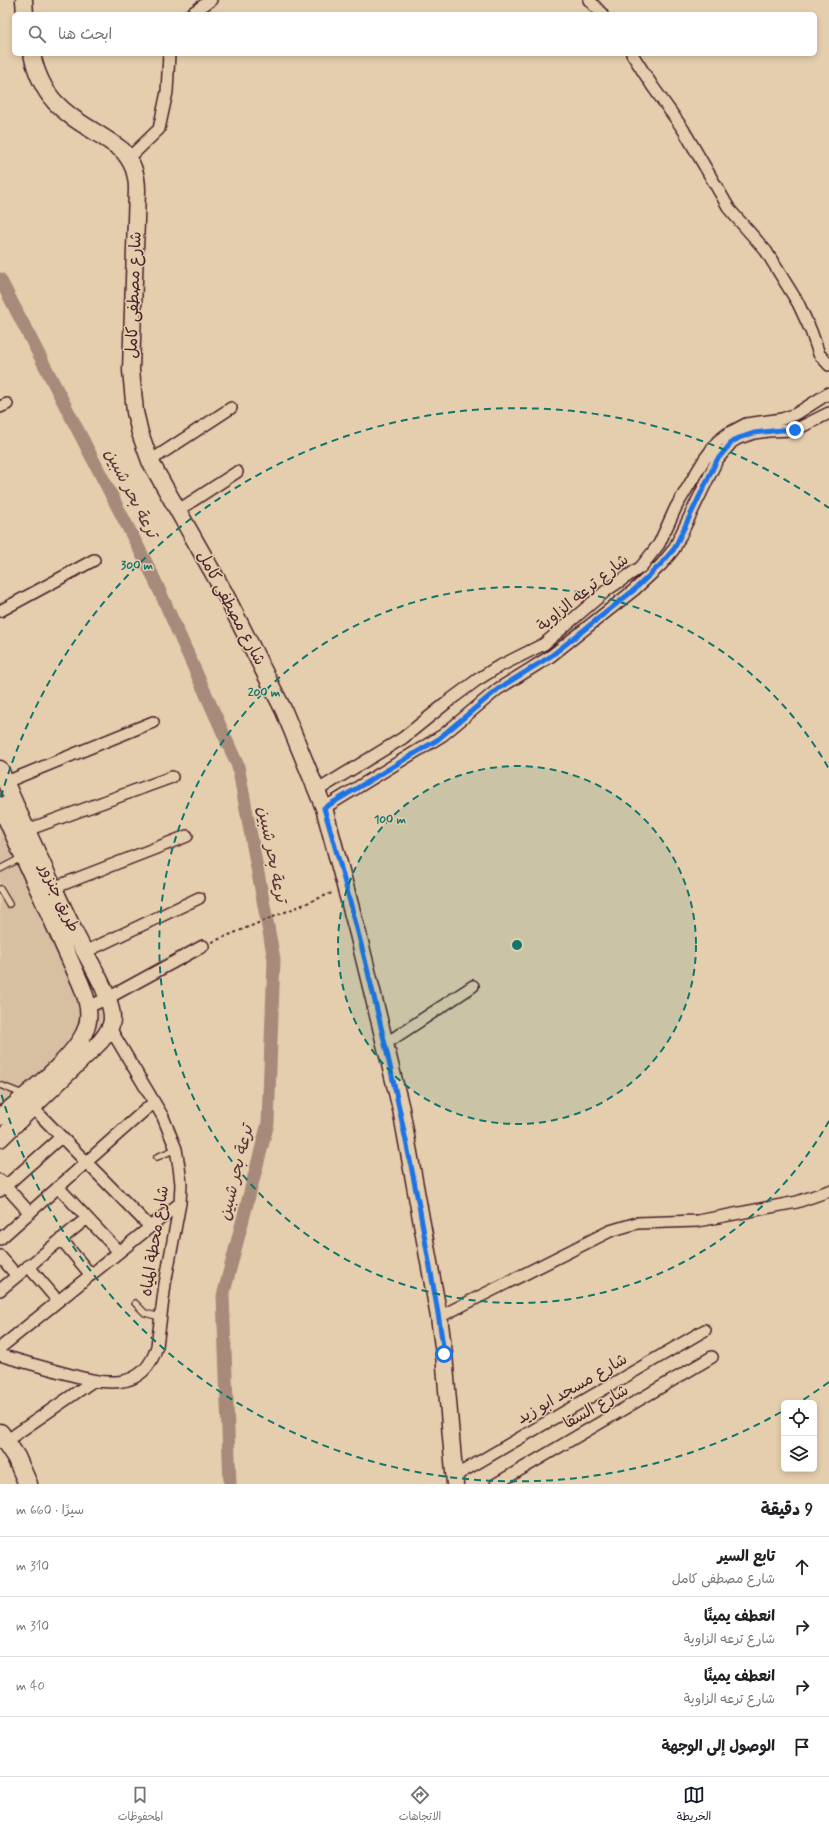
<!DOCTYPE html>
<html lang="ar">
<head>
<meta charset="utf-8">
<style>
	body { margin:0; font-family:Mynerve,"Playpen Sans Arabic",sans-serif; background:#f6f6f6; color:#202124; direction:rtl }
	.controls { position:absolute; right:12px; bottom:12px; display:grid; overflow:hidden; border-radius:6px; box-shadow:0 2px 6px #0003 }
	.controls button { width:36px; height:36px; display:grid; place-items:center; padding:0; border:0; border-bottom:1px solid #e0e0e0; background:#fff; color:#202124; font:20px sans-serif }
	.stop { position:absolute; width:12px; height:12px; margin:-9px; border:3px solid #1a73e8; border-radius:50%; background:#fff }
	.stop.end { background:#1a73e8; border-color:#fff; box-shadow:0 1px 4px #0008 }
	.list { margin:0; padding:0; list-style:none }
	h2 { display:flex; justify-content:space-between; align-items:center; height:52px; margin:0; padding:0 16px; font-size:17px }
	h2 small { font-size:13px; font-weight:400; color:#757577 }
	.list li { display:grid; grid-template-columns:26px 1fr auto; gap:12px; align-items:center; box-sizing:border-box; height:60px; padding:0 16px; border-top:1px solid #e0e0e0 }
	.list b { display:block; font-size:15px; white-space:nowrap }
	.list p { margin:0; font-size:13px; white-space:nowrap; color:#757577 }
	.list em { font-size:13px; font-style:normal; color:#757577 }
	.icon { flex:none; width:22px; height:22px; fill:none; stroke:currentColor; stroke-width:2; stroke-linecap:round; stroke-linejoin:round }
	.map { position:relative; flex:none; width:829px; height:1484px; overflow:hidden; direction:ltr }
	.search { position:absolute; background:#fff; box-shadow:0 2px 6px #0003; left:12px; right:12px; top:12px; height:44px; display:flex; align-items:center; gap:10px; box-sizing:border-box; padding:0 14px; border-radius:6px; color:#757577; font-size:15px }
	.sheet { height:292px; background:#fff }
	nav { display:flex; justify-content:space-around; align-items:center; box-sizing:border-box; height:56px; border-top:1px solid #e0e0e0; background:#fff; font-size:11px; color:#757577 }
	nav a { display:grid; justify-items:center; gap:2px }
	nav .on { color:#111827 }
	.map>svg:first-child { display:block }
	.built { fill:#d7bfa2 }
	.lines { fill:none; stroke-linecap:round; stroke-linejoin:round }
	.canal { stroke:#a88a7a; stroke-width:13 }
	.lane-casing { stroke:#4a1f2b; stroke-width:8 }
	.street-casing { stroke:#4a1f2b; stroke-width:14 }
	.secondary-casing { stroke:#4a1f2b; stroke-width:19 }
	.primary-casing { stroke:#4a1f2b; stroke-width:21 }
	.path { stroke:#4a1f2b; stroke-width:2; stroke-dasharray:3 3; stroke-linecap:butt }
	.lane { stroke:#e4cead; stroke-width:5.5 }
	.street { stroke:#e4cead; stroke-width:11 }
	.secondary { stroke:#e4cead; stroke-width:16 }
	.primary { stroke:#e4cead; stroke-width:18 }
	.route { stroke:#1a73e8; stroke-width:5 }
	.ring { fill:none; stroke:#0f766e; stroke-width:2; stroke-dasharray:7 5 }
	.labels { text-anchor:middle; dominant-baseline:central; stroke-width:3; stroke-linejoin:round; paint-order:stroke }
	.street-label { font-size:16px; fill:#4a1f2b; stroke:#e4cead }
	.water-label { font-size:17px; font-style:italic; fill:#5d343b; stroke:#e4cead }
	.centre { fill:#0f766e; stroke:#e4cead; stroke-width:2 }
	.ring-label { font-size:12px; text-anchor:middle; font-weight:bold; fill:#0f766e; stroke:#e4cead; stroke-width:3; stroke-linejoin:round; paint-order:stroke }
</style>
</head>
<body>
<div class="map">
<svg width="829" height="1484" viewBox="0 0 829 1484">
	<rect width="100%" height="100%" fill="#e4cead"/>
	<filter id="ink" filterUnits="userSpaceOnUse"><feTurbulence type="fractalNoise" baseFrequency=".025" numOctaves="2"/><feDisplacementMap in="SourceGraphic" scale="8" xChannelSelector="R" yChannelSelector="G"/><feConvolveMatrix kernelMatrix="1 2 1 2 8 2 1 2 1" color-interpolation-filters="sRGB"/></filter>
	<g filter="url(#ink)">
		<path class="built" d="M0,789L108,1025L0,1113Z"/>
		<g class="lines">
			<path class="canal" d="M0,279L152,574L238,766L274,959L268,1123L223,1296L230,1484"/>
			<defs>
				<path id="lane" d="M0,869L23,857
					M0,889L9,904
					M0,1085L25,1095
					M157,1157L176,1149
					M135,1303L145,1313L160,1317"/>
				<path id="street" d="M589,0L602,14
					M191,14L211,0
					M632,54L653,87L683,129L730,210L766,251L798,303L811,331L819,354L829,365
					M129,158L159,129L167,92L169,54
					M0,407L7,404
					M150,461L231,408
					M177,511L237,472
					M0,611L94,560
					M6,782L153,722
					M318,790L403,738L450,700L477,680L496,668L544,644L607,590L641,567L659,544L676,507L704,460L718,441L727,434L746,424L782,419L796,414L829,393
					M324,808L443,735L498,689L551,656L634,590L661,565L674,549L717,460L732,442L739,438L754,433L768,431L795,430L829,413
					M27,830L172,777
					M53,888L187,836
					M85,952L199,898
					M88,1007L108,998L203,946
					M385,1044L473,986
					M33,1108L150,1227
					M0,1180L30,1213
					M58,1187L119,1252
					M0,1191L61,1137
					M0,1239L154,1102
					M61,1239L91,1275
					M0,1256L17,1276
					M28,1266L58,1301
					M0,1290L87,1218
					M439,1317L610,1231L637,1223L698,1221L797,1202L829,1191
					M0,1348L180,1203
					M0,1355C20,1361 40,1366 60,1372C97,1382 143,1397 157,1346L165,1284L180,1203L181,1184L179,1167L176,1149L163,1117L110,1028
					M6,1441L93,1381
					M455,1476L705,1330
					M496,1484L712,1357"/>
				<path id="secondary" d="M24,0L25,14
					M32,54C45,113 79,118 122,150C133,162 137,174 137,190L131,370L135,412L140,433L150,461L225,594L284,711L324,808L358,934L401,1109L439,1317L444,1354L455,1484
					M0,769C23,825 50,880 76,935C86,956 113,997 112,1019C112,1028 105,1036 100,1042L0,1139
					M0,805L80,982C85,994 90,1007 88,1021C84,1052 24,1096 0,1117"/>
				<path id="primary" d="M0,1433L16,1457L28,1484"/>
			</defs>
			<use href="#lane" class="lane-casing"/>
			<use href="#street" class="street-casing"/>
			<use href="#secondary" class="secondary-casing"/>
			<use href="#primary" class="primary-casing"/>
			<path class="path" d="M212,942L334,892"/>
			<use href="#lane" class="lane"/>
			<use href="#street" class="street"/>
			<use href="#secondary" class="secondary"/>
			<use href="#primary" class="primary"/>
		</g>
	</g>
	<g class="lines" filter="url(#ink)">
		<path class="route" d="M444,1354C438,1306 428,1259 420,1211C394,1076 363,941 324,808L437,740L498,689L551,656L634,590L661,564L674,549L717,460L732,442L739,438L754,433L781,430H795"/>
	</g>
	<circle cx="517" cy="945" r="179" fill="#0f766e" fill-opacity=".12"/>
	<g class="ring">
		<circle cx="517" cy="945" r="179"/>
		<path d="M829 1121A358 358 0 1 1 829 769"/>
		<path d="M829 1382A537 537 0 0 1 798 1403M781 1412A537 537 0 0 1 1 1093M1 797A537 537 0 0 1 829 508"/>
	</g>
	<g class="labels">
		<g class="street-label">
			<text transform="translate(134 295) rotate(-88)">شارع مصطفى كامل</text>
			<text transform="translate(583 593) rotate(-39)">شارع ترعه الزاوية</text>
			<text transform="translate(231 608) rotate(62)">شارع مصطفى كامل</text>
			<text transform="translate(59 898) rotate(65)">طريق جنزور</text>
			<text transform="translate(155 1241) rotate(-81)">شارع محطة المياه</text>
			<text transform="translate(572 1389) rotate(-30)">شارع مسجد ابو زيد</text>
			<text transform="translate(596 1407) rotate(-30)">شارع السقا</text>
		</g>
		<g class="water-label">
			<text transform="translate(131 493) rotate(63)">ترعة بحر شبين</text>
			<text transform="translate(272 854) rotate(79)">ترعة بحر شبين</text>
			<text transform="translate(236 1173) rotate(-76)">ترعة بحر شبين</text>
		</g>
	</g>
	<circle cx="517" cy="945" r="6" class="centre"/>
	<g class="ring-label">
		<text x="137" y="569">300 m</text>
		<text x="264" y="696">200 m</text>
		<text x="390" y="823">100 m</text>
	</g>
</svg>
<div class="controls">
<button><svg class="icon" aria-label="locate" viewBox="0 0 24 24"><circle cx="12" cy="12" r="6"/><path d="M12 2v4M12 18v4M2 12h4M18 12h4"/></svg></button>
<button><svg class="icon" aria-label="layers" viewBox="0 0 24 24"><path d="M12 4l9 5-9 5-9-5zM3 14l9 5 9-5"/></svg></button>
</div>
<div class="stop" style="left:444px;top:1354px"></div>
<div class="stop end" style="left:795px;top:430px"></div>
<div class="search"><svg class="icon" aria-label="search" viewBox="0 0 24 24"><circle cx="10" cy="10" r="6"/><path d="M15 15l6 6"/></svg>ابحث هنا</div>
</div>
<section class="sheet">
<h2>9 دقيقة<small>سيرًا · 660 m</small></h2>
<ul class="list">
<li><svg class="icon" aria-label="ahead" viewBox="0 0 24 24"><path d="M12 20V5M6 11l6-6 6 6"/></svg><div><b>تابع السير</b><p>شارع مصطفى كامل</p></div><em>310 m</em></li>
<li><svg class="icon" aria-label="right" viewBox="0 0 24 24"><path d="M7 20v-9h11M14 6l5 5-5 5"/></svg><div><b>انعطف يمينًا</b><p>شارع ترعه الزاوية</p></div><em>310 m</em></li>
<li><svg class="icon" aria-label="right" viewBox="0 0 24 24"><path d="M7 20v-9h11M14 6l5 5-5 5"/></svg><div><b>انعطف يمينًا</b><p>شارع ترعه الزاوية</p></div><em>40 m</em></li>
<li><svg class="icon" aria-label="arrive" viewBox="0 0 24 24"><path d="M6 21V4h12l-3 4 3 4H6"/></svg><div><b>الوصول إلى الوجهة</b></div></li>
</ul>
</section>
<nav>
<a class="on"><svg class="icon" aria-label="map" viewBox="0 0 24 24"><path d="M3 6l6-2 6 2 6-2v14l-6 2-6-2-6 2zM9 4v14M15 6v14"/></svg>الخريطة</a>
<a><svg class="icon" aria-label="directions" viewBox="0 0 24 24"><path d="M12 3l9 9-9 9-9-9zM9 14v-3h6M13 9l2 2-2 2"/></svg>الاتجاهات</a>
<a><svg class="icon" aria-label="saved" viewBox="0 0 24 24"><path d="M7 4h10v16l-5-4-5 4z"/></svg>المحفوظات</a>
</nav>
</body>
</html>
